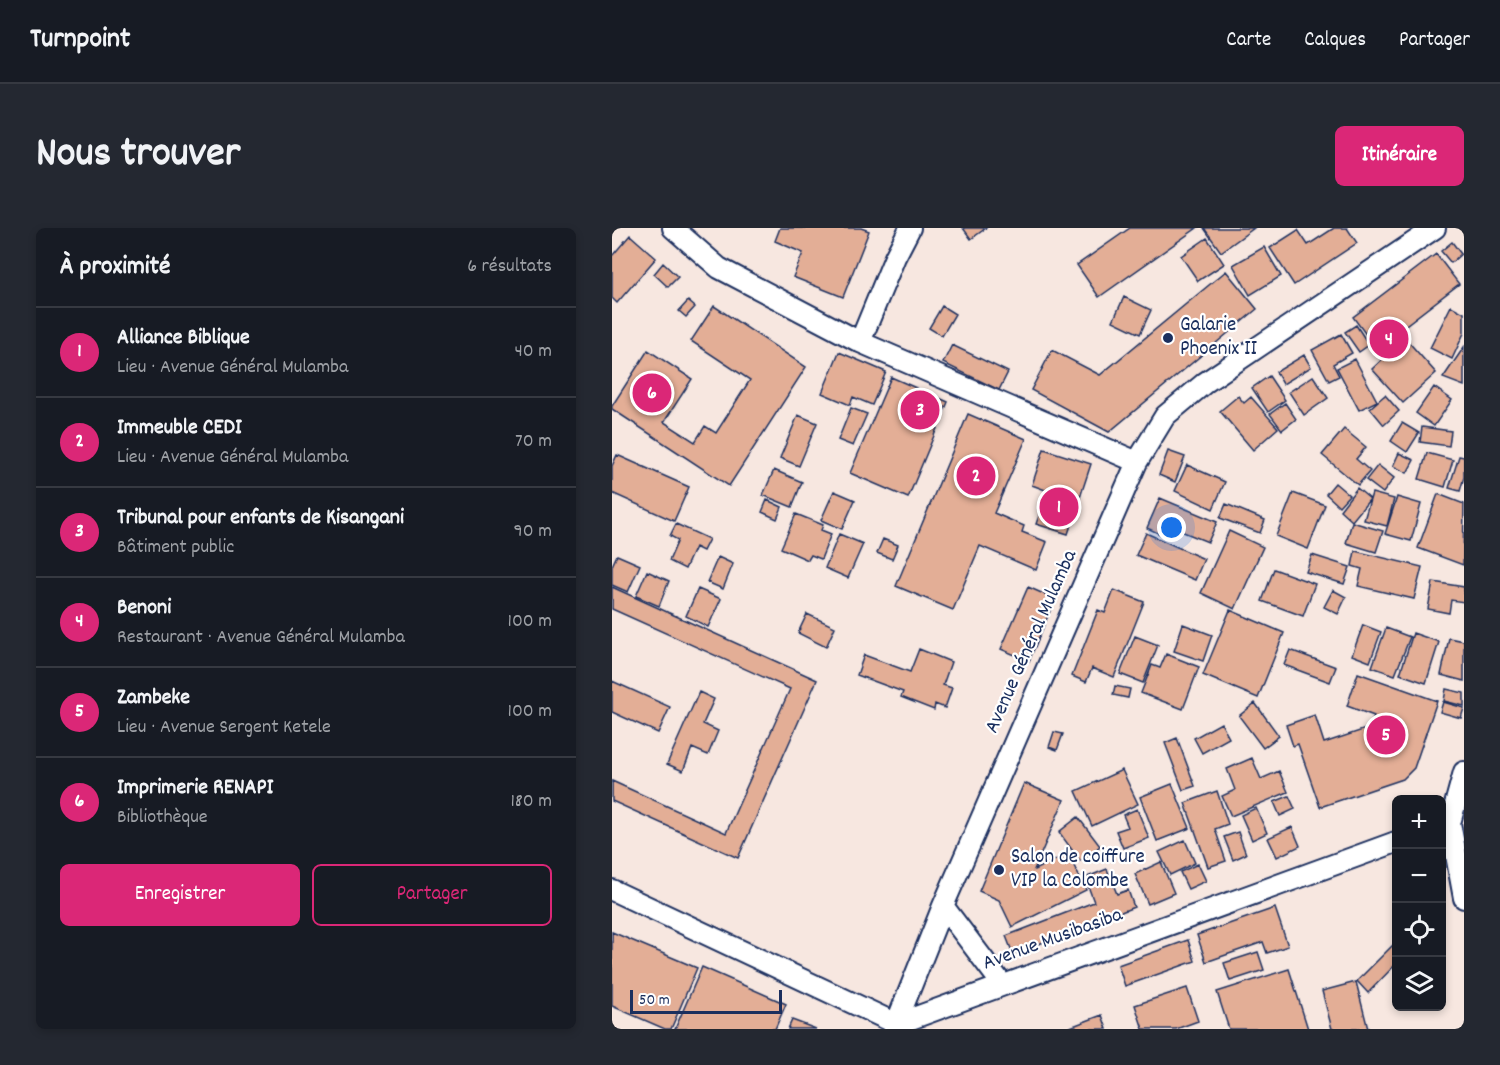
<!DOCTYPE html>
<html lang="fr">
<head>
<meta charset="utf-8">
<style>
	body { margin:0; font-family:Dekko,sans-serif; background:#242831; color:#f1f3f6 }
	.controls { position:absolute; right:18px; bottom:18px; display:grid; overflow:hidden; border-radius:9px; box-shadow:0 3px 9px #0003 }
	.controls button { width:54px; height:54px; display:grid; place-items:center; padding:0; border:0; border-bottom:2px solid #363941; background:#171b24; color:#f1f3f6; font:30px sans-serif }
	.scale { position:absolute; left:18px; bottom:15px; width:152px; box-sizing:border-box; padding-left:6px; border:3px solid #1b2f5e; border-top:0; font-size:16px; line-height:21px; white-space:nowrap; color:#1b2f5e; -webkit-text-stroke:4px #fff; paint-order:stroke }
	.you { position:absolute; left:560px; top:300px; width:21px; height:21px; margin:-15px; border:4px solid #fff; border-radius:50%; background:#1a73e8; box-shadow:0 0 0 9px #1a73e833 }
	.badge { display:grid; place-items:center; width:39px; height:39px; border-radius:50%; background:#db2777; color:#fff; font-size:20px; font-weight:700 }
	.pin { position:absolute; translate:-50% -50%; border:3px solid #fff; box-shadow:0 2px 6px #0006 }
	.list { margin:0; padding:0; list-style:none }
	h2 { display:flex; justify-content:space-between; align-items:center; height:78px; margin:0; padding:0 24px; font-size:26px }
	h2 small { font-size:20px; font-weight:400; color:#9ea1a6 }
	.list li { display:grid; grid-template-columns:39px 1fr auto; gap:18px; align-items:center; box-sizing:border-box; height:90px; padding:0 24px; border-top:2px solid #363941 }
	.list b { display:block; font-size:22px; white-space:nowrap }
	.list p { margin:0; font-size:20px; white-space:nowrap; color:#9ea1a6 }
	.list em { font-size:20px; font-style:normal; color:#9ea1a6 }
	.actions { display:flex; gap:12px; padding:18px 24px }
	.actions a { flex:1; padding:14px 0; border:2px solid #db2777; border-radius:9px; text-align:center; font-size:21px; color:#db2777 }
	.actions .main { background:#db2777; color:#fff }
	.icon { flex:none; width:33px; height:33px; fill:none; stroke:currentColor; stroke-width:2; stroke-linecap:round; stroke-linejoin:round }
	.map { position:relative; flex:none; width:852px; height:801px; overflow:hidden; border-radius:9px }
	header { display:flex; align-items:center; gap:36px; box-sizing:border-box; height:84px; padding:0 30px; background:#171b24; border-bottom:2px solid #363941 }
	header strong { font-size:28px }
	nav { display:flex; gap:33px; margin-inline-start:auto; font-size:21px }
	.intro { display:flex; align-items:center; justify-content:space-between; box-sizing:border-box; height:144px; padding:0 36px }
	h1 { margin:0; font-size:42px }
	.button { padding:15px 27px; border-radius:9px; background:#db2777; color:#fff; font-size:21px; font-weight:700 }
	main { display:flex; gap:36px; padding:0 36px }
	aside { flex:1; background:#171b24; border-radius:9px; box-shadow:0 3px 9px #0003 }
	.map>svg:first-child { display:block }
	.building { fill:#e3ae96; stroke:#1b2f5e; stroke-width:1.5 }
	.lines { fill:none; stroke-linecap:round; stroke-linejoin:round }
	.minor-casing { stroke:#1b2f5e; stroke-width:24 }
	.minor { stroke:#fff; stroke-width:20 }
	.poi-dot { fill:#1b2f5e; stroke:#fff; stroke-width:2 }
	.labels { text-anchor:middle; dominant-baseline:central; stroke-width:4.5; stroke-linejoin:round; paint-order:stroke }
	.poi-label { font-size:21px; fill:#1b2f5e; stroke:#fff; text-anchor:start }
	.street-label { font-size:21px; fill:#1b2f5e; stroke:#fff }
</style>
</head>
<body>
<header>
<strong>Turnpoint</strong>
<nav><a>Carte</a><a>Calques</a><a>Partager</a></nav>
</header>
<div class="intro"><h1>Nous trouver</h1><a class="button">Itinéraire</a></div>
<main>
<aside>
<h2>À proximité<small>6 résultats</small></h2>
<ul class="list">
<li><span class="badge">1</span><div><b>Alliance Biblique</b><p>Lieu · Avenue Général Mulamba</p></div><em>40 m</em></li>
<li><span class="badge">2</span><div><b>Immeuble CEDI</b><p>Lieu · Avenue Général Mulamba</p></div><em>70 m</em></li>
<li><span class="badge">3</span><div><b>Tribunal pour enfants de Kisangani</b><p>Bâtiment public</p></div><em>90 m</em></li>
<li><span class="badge">4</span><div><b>Benoni</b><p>Restaurant · Avenue Général Mulamba</p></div><em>100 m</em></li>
<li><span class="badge">5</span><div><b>Zambeke</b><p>Lieu · Avenue Sergent Ketele</p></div><em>100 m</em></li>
<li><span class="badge">6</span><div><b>Imprimerie RENAPI</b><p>Bibliothèque</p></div><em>180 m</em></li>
</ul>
<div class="actions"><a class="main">Enregistrer</a><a>Partager</a></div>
</aside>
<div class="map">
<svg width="852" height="801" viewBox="0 0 852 801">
	<rect width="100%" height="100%" fill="#f7e7e0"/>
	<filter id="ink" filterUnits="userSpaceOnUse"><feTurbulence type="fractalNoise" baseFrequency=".0167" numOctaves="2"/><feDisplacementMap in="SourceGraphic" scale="12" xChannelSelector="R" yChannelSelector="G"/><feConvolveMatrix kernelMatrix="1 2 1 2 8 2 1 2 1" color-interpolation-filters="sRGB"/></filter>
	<g filter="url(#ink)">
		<path class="building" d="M168,0H249L257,3L231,69L181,49L191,25L163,13Z
			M351,0H374L359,11Z
			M518,0H585L487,69L465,37Z
			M592,0H642L609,24Z
			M722,0H735L745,15L682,57L658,20L686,2L696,17Z
			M18,7L44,30L5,75L0,70V28Z
			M595,10L612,36L586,53L569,28Z
			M840,14L849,26L839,35L829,23Z
			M652,19L669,48L638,67L621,37Z
			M824,26L847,56L764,120L741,89Z
			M51,35L66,49L56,59L42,46Z
			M614,43L645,81L497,204L419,162L440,122L488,147Z
			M512,69L539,82L528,106L501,93Z
			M76,73L83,79L74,89L67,83Z
			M102,78L194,139L117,258L0,181V178L36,122L80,151L52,194L83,214L93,198L104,205L138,152L79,113Z
			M330,78L343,86L330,108L317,100Z
			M839,78L852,85V105L840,131L818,120Z
			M744,97L757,117L747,124L733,104Z
			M729,106L740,125L721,136L727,148L717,153L700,122Z
			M793,110L824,145L791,175L760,141Z
			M340,117L396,144L387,162L331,135Z
			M852,119V158L831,150Z
			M227,124L274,144L260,177L241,169L238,177L210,165Z
			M692,127L699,139L671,156L664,144Z
			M743,131L765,173L747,182L725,140Z
			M657,148L673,172L656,184L640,160Z
			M701,148L716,170L692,187L677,164Z
			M279,149L336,174L296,270L238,245Z
			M822,159L840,172L822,198L804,185Z
			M773,167L787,183L772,197L758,180Z
			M626,168L632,175L639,169L666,200L641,222L608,183Z
			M673,175L684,191L670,202L658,186Z
			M239,180L255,186L241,218L226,212Z
			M356,186L414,211L382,285L412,298L410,304L435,314L424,342L368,318L341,382L284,358Z
			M186,187L205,195L187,238L168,230Z
			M790,195L807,205L795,224L779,213Z
			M810,199L839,203L837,218L808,214Z
			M732,201L754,219L744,231L758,243L746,257L710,227Z
			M432,221L479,236L456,306L424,296L436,263L420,257Z
			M556,223L573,229L563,254L547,247Z
			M787,225L802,232L795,245L781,238Z
			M815,225L841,232L833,259L807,251Z
			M5,227L77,259L62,293L0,265V238Z
			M847,228L852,229V249L848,263L837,260Z
			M575,237L613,254L601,281L563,263Z
			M766,237L782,250L771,265L754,252Z
			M162,242L190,254L180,279L151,267Z
			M723,255L737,267L727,278L714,266Z
			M745,260L758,271L740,293L728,282Z
			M222,263L243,272L230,301L209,292Z
			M681,265L713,277L696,321L664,308Z
			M760,265L782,271L775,298L752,292Z
			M826,266L852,276L851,337L806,320Z
			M785,269L809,276L799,313L773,306Z
			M548,270L605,294L596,314L554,297L550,307L535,300Z
			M155,272L170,279L165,291L150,284Z
			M614,276L653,292L648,305L608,290Z
			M184,286L211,297L209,302L219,306L209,331L199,327L196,332L169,320Z
			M740,294L771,303L764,324L734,315Z
			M64,296L97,311L91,323L83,319L73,341L57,333L66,312L58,308Z
			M617,303L651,319L623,381L589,365Z
			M534,305L592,331L583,352L524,327Z
			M227,306L251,316L236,350L213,340Z
			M271,311L286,317L280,331L265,325Z
			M743,323L810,339L802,371L746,358L750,341L740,338Z
			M5,327L28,337L16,364L0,357V338Z
			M700,327L738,339L732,356L694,344Z
			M106,329L121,336L111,361L95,354Z
			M662,341L703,356L691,388L650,373Z
			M35,343L57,353L47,378L24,368Z
			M821,354L852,359V374L839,372L837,385L816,381Z
			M0,359L205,452L126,630L0,573V553L114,605L178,461L0,381Z
			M416,359L443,371L417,433L389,421Z
			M86,361L109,371L96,399L74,388Z
			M502,362L532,374L502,449L480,440L474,454L460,448L486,382L493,385Z
			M721,362L734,369L726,386L712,379Z
			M618,382L672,405L646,470L591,447Z
			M195,386L223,399L214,419L186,405Z
			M571,396L600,407L591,433L562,423Z
			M751,397L769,404L758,434L740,427Z
			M774,400L798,409L783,447L760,439Z
			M801,405L827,414L814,455L788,446Z
			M523,408L546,417L531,455L508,446Z
			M837,410L852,413V453L829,447Z
			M307,421L339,434L331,457L340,460L333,480L323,476L322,482L289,469L291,464L245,447L252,427L298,444Z
			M678,422L724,439L718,454L672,437Z
			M554,426L587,439L571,481L529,465L540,437L548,440Z
			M746,445L825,473L802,540L791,551L708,579L686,516L681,518L674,497L703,487L712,515L757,500L762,488L735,478Z
			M0,453L58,479L46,505L0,484Z
			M503,458L518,461L516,470L501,467Z
			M834,461L852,465V478L832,473Z
			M87,464L102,471L91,496L106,503L96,527L80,520L71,543L55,536Z
			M831,474L852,480L849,490L828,484Z
			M643,475L667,508L651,520L627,488Z
			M609,495L617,510L590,525L582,510Z
			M442,504L451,506L445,522L437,519Z
			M565,510L583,558L571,562L553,515Z
			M640,530L649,551L667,543L676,564L619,588L610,568L623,562L615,541Z
			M510,542L526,576L480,598L464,563Z
			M412,555L452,572L422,642L456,626L474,662L400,699L387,672L367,663Z
			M560,556L578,600L545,613L528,569Z
			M605,563L616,596L603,601L614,633L596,639L573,575Z
			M677,568L683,581L668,588L662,574Z
			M644,580L655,605L640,612L629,587Z
			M525,581L537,610L511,620L504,603L516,599L511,587Z
			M466,589L488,618L468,633L447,604Z
			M680,599L688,618L665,629L656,610Z
			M626,604L634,626L621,632L612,609Z
			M573,612L583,635L558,647L547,624Z
			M549,634L562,665L536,676L523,646Z
			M586,636L594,653L576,661L568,644Z
			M495,641L505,666L516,662L522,679L401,726L394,708L482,674L473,650Z
			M663,680L676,718L655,725L651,714L594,734L585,707Z
			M0,704L85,740L59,801H53L0,778Z
			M576,712L583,733L513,758L506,737Z
			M784,714V736L756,765L745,753Z
			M646,724L652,742L618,753L612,735Z
			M90,739L174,776L163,801H63Z
			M677,741L696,801H617L605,764Z
			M744,754L756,801H720L710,763Z
			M575,760L586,793L564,801H531L523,777Z
			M490,787L495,801H453Z
			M180,792L204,801H176Z"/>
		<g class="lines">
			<defs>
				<path id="minor" d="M61,0L107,40L248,114L525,234
					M248,114L283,29L298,0
					M852,544L838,595L852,670
					M0,662L285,796L784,614
					M331,678L390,756
					M282,801L331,678L525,234L553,188L594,154L823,0"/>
			</defs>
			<use href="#minor" class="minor-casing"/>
			<use href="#minor" class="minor"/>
		</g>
	</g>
	<g class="poi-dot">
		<circle cx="556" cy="110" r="6"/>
		<circle cx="387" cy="642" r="6"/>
	</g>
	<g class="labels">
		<g class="poi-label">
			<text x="568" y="98">Galarie<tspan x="568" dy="24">Phoenix II</tspan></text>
			<text x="399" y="630">Salon de coiffure<tspan x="399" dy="24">VIP la Colombe</tspan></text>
		</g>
		<g class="street-label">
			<text transform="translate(420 414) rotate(-66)">Avenue Général Mulamba</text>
			<text transform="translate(441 712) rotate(-20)">Avenue Musibasiba</text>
		</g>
	</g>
</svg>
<div class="controls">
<button>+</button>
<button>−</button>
<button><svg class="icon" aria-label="locate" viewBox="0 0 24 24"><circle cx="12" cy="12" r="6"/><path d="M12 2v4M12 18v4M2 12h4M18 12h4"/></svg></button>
<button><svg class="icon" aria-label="layers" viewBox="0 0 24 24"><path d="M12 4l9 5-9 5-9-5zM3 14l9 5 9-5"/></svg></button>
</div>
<div class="scale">50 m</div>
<div class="you"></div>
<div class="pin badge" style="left:447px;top:279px">1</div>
<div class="pin badge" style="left:364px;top:248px">2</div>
<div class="pin badge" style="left:308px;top:182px">3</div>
<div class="pin badge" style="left:777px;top:111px">4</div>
<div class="pin badge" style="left:774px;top:507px">5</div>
<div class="pin badge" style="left:40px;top:165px">6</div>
</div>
</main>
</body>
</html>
